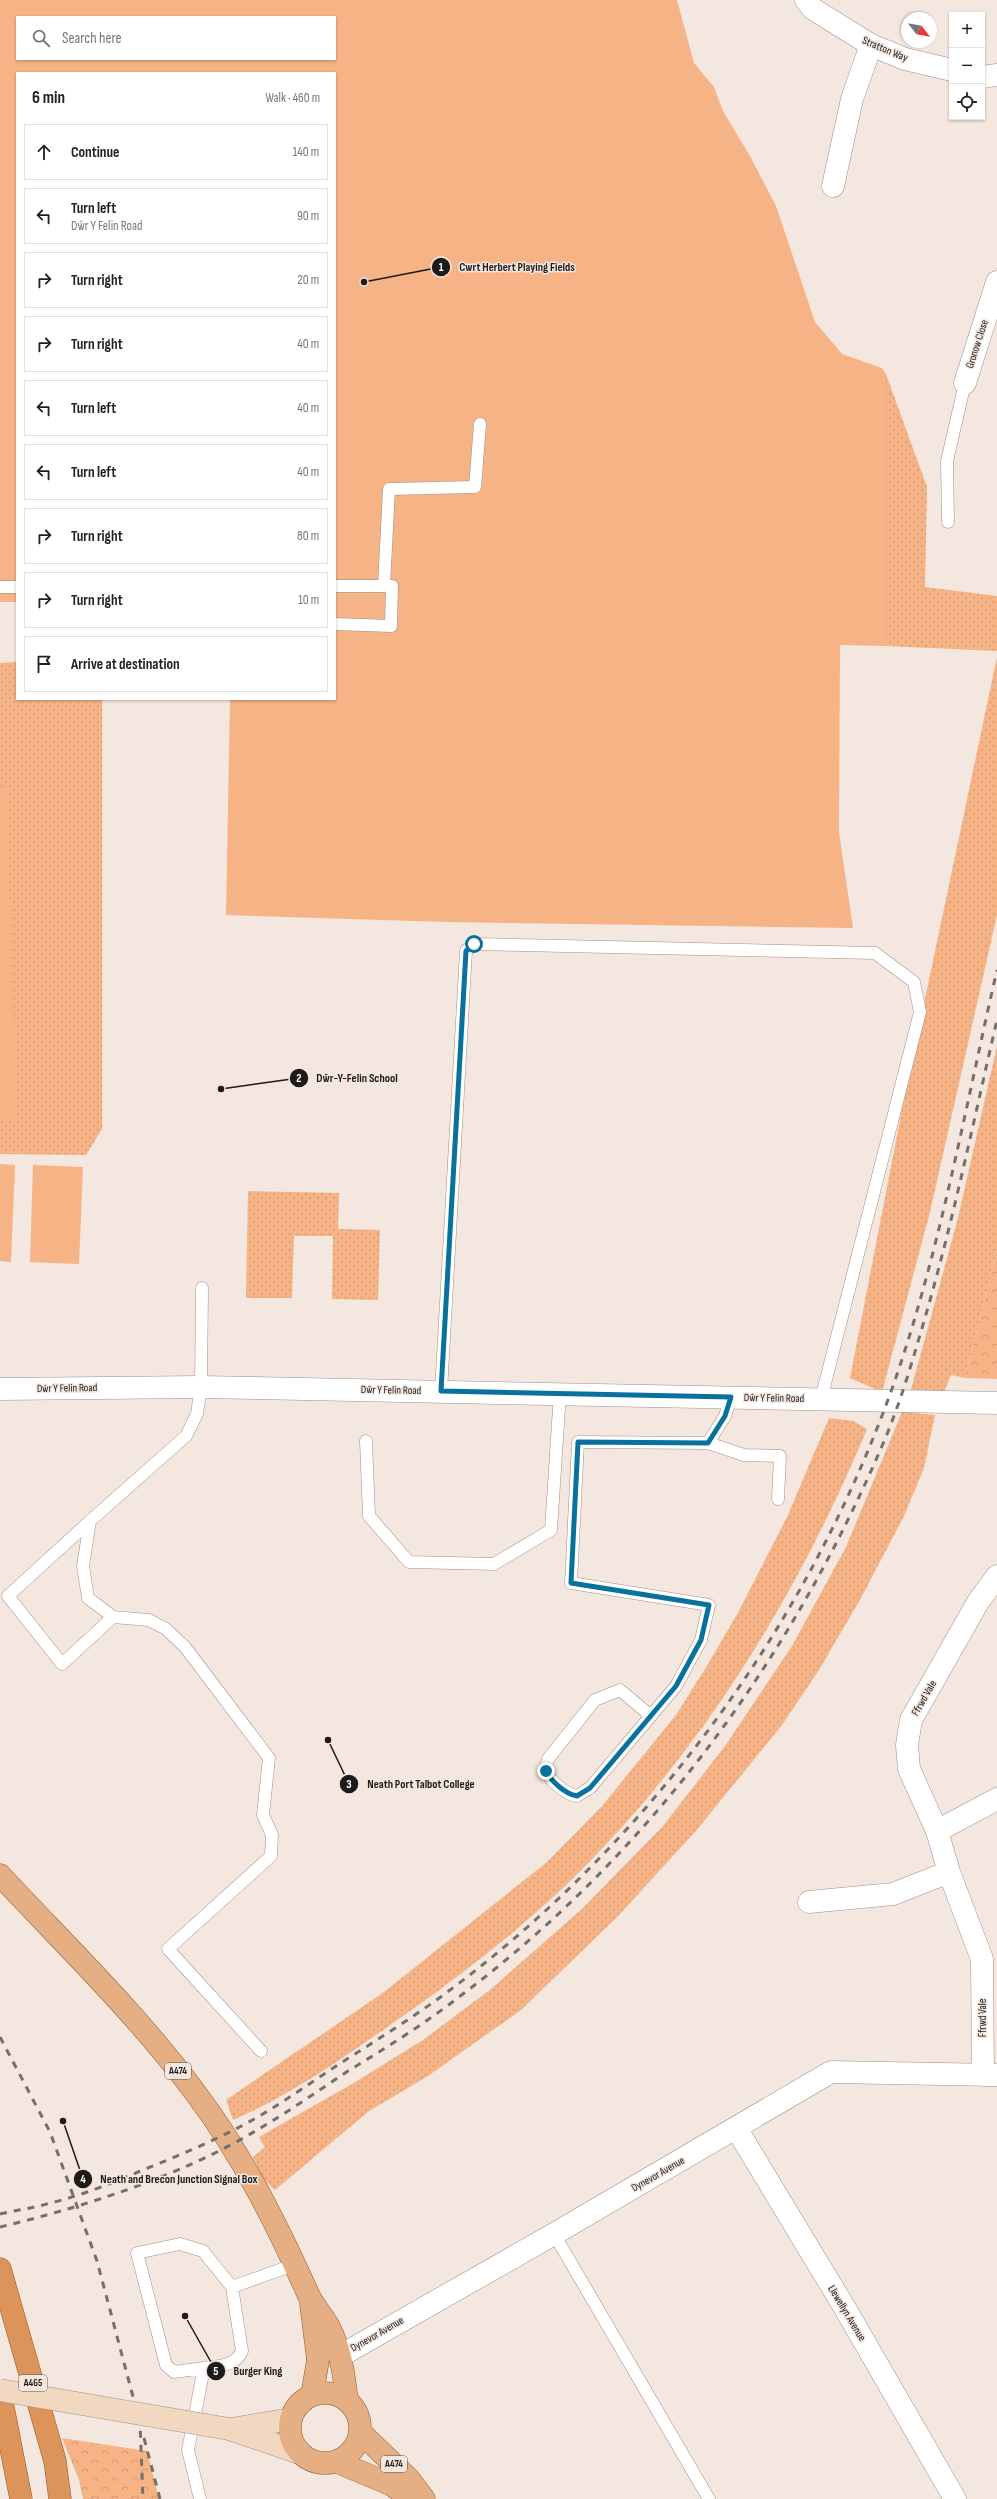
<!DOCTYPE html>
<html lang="en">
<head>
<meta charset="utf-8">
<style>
	body { margin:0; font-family:"Sofia Sans Condensed",sans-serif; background:#f2f2f2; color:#222 }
	.controls { position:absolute; right:12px; top:12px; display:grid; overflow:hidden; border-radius:0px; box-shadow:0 1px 3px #0004 }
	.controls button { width:36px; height:36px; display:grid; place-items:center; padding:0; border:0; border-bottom:1px solid #e0e0e0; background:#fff; color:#222; font:20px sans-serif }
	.compass { position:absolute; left:901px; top:12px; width:36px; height:36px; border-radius:50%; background:#fff; box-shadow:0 1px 3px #0004; rotate:121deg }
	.stop { position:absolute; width:12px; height:12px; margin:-9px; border:3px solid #08719d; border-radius:50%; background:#fff }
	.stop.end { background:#08719d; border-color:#fff; box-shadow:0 1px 4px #0008 }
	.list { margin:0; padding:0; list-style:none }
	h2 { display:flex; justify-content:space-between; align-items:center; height:52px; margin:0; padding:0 16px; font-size:17px }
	h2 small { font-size:13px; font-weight:400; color:#767676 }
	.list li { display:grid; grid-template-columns:26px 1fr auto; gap:12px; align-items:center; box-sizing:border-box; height:56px; margin:0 8px 8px; padding:0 8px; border:1px solid #e0e0e0; border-radius:0px }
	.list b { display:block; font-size:15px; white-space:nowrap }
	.list p { margin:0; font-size:13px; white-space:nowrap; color:#767676 }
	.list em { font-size:13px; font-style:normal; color:#767676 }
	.icon { flex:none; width:22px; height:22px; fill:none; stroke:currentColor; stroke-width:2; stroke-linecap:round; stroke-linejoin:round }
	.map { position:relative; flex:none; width:997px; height:2499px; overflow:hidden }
	.search { position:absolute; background:#fff; box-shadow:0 1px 3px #0004; left:16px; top:16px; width:320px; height:44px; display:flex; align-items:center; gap:10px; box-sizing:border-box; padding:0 14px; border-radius:0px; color:#767676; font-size:15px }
	.panel { position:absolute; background:#fff; box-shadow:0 1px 3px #0004; left:16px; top:72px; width:320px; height:628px; border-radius:0px }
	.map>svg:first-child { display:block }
	.grass { fill:url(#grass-dots) }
	.forest { fill:url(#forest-crowns) }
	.garden { fill:#f5b386; fill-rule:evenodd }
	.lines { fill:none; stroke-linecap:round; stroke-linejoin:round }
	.service-casing { stroke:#9c9189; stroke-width:13 }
	.minor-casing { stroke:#9c9189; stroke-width:23 }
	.tertiary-casing { stroke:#9c9189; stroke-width:23 }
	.secondary-casing { stroke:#9c9189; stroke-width:23 }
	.primary-casing { stroke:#945828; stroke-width:23 }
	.trunk-casing { stroke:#945828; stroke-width:23 }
	.service { stroke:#fff; stroke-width:12 }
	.minor { stroke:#fff; stroke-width:22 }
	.tertiary { stroke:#fff; stroke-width:22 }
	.secondary { stroke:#f2d7c1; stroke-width:22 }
	.primary { stroke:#e5af83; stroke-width:22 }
	.trunk { stroke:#dc945a; stroke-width:22 }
	.rail { stroke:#776f6a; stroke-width:3; stroke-dasharray:7 7; stroke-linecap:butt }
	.secondary-bridge-casing { stroke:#9c9189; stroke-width:23; stroke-linecap:butt }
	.secondary-bridge { stroke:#f2d7c1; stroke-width:22 }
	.route { stroke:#08719d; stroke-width:5 }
	.labels { text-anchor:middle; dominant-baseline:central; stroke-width:3; stroke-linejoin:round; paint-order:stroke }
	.shield { fill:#f3e7df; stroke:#5e5853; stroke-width:1 }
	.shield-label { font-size:10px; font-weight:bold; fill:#1e1a17 }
	.street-label { font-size:11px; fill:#1e1a17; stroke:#f3e7df }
	.leader { fill:none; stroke:#1e1a17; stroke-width:1.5 }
	.callout-dot { fill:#1e1a17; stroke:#f3e7df; stroke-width:1.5 }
	.mark-label { font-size:12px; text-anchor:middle; font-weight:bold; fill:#fff }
	.callout-label { font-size:12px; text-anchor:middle; font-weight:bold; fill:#1e1a17; stroke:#f3e7df; stroke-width:3; stroke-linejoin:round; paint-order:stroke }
</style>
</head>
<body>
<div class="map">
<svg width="997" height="2499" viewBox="0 0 997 2499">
	<defs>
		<pattern id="grass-dots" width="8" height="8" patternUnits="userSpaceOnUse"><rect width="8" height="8" fill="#f5b386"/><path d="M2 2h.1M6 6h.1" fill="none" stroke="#d29973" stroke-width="1.8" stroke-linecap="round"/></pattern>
		<pattern id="forest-crowns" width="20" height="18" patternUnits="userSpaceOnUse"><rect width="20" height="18" fill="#f5b386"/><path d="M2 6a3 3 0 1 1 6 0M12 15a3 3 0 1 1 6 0" fill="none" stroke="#d29973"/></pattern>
	</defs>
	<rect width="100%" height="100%" fill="#f3e7df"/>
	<path class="grass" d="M886,374L927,487L925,587L997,596V651L886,646Z
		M997,657V915L930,1212L882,1392L850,1378L905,1094Z
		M17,662V699H102V1129L86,1155L0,1154V663Z
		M997,1046V1251L965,1378L951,1375L942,1397L910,1393L957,1222Z
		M248,1191L339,1193L338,1229L380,1230L378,1300L332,1299L333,1236H294L292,1298H246Z
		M902,1412L935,1415L924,1468L904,1516L861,1598L819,1670L782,1725L695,1832L618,1916L521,2010L428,2076L369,2111L275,2190L264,2180L253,2157L265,2147L259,2137L352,2084L423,2040L491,1989L582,1909L663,1826L725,1746L792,1646L846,1547Z
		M829,1418L853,1421L867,1429C796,1599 697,1760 563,1888C511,1937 452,1982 393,2023C345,2057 287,2097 233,2120L226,2100L384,1992L547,1862L602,1806L676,1715L708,1664L739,1611L788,1515Z"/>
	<path class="forest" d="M997,1251V1379L965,1378Z
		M62,2438L147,2451L159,2499H83L79,2480Z"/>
	<path class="garden" d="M0,0H677L694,63L714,87L723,111L751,158L776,206L815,322L842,354L882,368L886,374V646L840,645L839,833L853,928L446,922L226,915L230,699H335V73H17V602H0ZM17,17H335V59H17Z
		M7,787L17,1120L0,1121V788Z
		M0,1164L15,1165L11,1262L0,1261Z
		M33,1165L83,1167L79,1264L30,1262Z"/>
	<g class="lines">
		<defs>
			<path id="service" d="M948,522L947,461L965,383
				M335,586H384L389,489L475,487L480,424
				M0,587H17
				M335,624L391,626L392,586H384
				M202,1288L201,1387L197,1414L186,1436L90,1521L83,1566L88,1598L113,1617L149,1620L166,1629L185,1647L269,1758L263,1815L272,1835L271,1856L168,1949L261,2051
				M441,1391L466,951L474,944L875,953L914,982L920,1012L821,1399
				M366,1441L369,1516L409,1562L494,1564L551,1530L560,1393
				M708,1443L744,1455L780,1456L778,1499
				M90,1521L8,1596L62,1664L113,1617
				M651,1716L620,1690L595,1700L548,1759L545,1771C551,1781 565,1794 577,1796L590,1788L676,1686L701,1640L709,1605L571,1583L578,1442L708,1443L725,1416L731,1397
				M554,2234L709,2499
				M232,2287L296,2264
				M200,2499L188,2450L204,2368C219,2366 236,2366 242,2351L232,2287L203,2251L180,2244L137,2253L166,2365L174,2372L204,2368"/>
			<path id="minor" d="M806,0L813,9L871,45L905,59L952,70
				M982,77L997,75
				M833,186L852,99L871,45
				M965,383L997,282
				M937,1831L997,1799
				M809,1902L893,1894L949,1872
				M983,2075L982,1959L949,1872L937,1831L909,1769L907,1745L911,1720L978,1602L997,1576
				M736,2128L846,2310L955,2499
				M340,2356L554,2234L831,2072L997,2075"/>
			<path id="tertiary" d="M0,1389L201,1387L997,1403"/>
			<path id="secondary" d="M229,2429L300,2453
				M232,2429L291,2419"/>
			<path id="primary" d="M0,1875C67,1947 138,2015 197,2095C243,2156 278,2227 309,2296C315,2308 324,2317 330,2329C341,2351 344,2376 347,2400
				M311,2304L318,2360L312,2395
				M290 2428a35 35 0 1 1 70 0a35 35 0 1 1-70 0Z
				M360,2432L408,2478L424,2499
				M337,2462L392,2485L411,2499"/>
			<path id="trunk" d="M0,2269L55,2461L60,2499
				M0,2392L21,2499"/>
		</defs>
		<use href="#service" class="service-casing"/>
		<use href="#minor" class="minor-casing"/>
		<use href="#tertiary" class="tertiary-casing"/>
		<use href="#secondary" class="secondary-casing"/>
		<use href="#primary" class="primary-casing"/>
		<use href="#trunk" class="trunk-casing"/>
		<use href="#service" class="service"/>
		<use href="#minor" class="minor"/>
		<use href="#tertiary" class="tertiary"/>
		<use href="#secondary" class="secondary"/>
		<use href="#primary" class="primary"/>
		<use href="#trunk" class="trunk"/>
		<path class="rail" d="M0,2037L50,2132L97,2261L140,2423L143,2499
			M0,2214C17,2210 34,2208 50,2203C80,2196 110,2184 138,2172C175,2157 212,2142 247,2123C282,2104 314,2080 347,2059C383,2036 420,2013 454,1987C641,1846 789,1649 876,1431C934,1287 962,1121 997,970
			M0,2227C84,2207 183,2175 257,2130C288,2112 318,2091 348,2071C386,2048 424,2024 459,1997C651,1853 792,1658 885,1439C900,1403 911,1366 922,1328C952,1227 973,1123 997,1020
			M144,2438L160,2499"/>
		<defs>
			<path id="secondary-bridge" d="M0,2390L229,2429"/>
		</defs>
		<use href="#secondary-bridge" class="secondary-bridge-casing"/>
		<use href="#secondary-bridge" class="secondary-bridge"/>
	</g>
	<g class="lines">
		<path class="route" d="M474,944L466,951L441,1391L731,1397L725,1416L708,1443L578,1442L571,1583L709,1605L701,1640L676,1686L590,1788L577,1796C565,1794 551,1781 546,1771"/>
	</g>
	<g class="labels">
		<g class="shield">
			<rect x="165" y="2063" width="26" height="16" rx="3"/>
			<rect x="19" y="2375" width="28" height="16" rx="3"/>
			<rect x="381" y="2456" width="26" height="16" rx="3"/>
		</g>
		<g class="shield-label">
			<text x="178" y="2071">A474</text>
			<text x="33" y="2383">A465</text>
			<text x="394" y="2464">A474</text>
		</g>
		<g class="street-label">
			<text transform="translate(885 49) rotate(23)">Stratton Way</text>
			<text transform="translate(977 344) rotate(-72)">Gronow Close</text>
			<text transform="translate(67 1388) rotate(-1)">Dŵr Y Felin Road</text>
			<text transform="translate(391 1390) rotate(1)">Dŵr Y Felin Road</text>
			<text transform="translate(774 1398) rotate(1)">Dŵr Y Felin Road</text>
			<text transform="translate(924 1698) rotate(-60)">Ffrwd Vale</text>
			<text transform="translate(982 2018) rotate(-90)">Ffrwd Vale</text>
			<text transform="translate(658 2174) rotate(-30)">Dynevor Avenue</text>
			<text transform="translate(847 2313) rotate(59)">Llewellyn Avenue</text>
			<text transform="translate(377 2334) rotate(-30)">Dynevor Avenue</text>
		</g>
	</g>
	<path class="leader" d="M364 282L441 267M221 1089L299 1078M328 1740L349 1784M63 2121L83 2179M185 2316L216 2371"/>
	<g class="callout-dot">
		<circle cx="364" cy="282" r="4"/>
		<circle cx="221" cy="1089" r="4"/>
		<circle cx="328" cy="1740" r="4"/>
		<circle cx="63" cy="2121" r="4"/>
		<circle cx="185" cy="2316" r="4"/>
		<circle cx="441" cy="267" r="10"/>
		<circle cx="299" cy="1078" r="10"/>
		<circle cx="349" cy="1784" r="10"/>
		<circle cx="83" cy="2179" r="10"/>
		<circle cx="216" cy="2371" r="10"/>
	</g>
	<g class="mark-label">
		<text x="441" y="271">1</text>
		<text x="299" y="1082">2</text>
		<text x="349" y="1788">3</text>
		<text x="83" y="2183">4</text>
		<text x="216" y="2375">5</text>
	</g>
	<g class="callout-label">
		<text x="517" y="271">Cwrt Herbert Playing Fields</text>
		<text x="357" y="1082">Dŵr-Y-Felin School</text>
		<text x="421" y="1788">Neath Port Talbot College</text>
		<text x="179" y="2183">Neath and Brecon Junction Signal Box</text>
		<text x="258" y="2375">Burger King</text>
	</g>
</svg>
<div class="controls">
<button>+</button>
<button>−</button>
<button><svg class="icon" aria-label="locate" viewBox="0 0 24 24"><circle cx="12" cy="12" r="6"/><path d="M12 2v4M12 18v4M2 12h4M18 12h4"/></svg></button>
</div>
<svg class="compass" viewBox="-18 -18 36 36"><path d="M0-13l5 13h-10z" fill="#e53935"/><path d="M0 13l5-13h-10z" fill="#767676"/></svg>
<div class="stop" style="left:474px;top:944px"></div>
<div class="stop end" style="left:546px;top:1771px"></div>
<div class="search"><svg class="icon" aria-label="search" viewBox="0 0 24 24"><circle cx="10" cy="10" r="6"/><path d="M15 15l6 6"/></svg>Search here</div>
<section class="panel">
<h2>6 min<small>Walk · 460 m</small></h2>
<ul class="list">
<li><svg class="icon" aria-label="ahead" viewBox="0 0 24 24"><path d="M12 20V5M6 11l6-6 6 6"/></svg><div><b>Continue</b></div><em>140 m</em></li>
<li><svg class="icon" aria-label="left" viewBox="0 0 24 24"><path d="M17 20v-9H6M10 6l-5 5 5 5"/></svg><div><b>Turn left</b><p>Dŵr Y Felin Road</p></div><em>90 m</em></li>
<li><svg class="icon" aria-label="right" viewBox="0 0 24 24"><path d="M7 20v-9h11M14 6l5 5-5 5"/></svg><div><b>Turn right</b></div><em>20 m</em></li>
<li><svg class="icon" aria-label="right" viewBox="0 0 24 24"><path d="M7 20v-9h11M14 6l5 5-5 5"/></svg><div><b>Turn right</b></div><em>40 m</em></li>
<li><svg class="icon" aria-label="left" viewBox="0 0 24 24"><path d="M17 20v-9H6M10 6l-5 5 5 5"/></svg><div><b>Turn left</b></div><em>40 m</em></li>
<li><svg class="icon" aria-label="left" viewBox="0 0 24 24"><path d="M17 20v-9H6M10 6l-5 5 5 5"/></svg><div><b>Turn left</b></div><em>40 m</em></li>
<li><svg class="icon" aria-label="right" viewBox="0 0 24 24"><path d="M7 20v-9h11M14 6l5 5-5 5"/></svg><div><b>Turn right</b></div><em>80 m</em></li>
<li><svg class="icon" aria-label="right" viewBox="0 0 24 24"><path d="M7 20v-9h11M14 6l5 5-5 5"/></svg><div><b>Turn right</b></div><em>10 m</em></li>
<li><svg class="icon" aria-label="arrive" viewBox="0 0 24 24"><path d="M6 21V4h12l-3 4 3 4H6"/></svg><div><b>Arrive at destination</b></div></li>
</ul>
</section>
</div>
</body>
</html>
